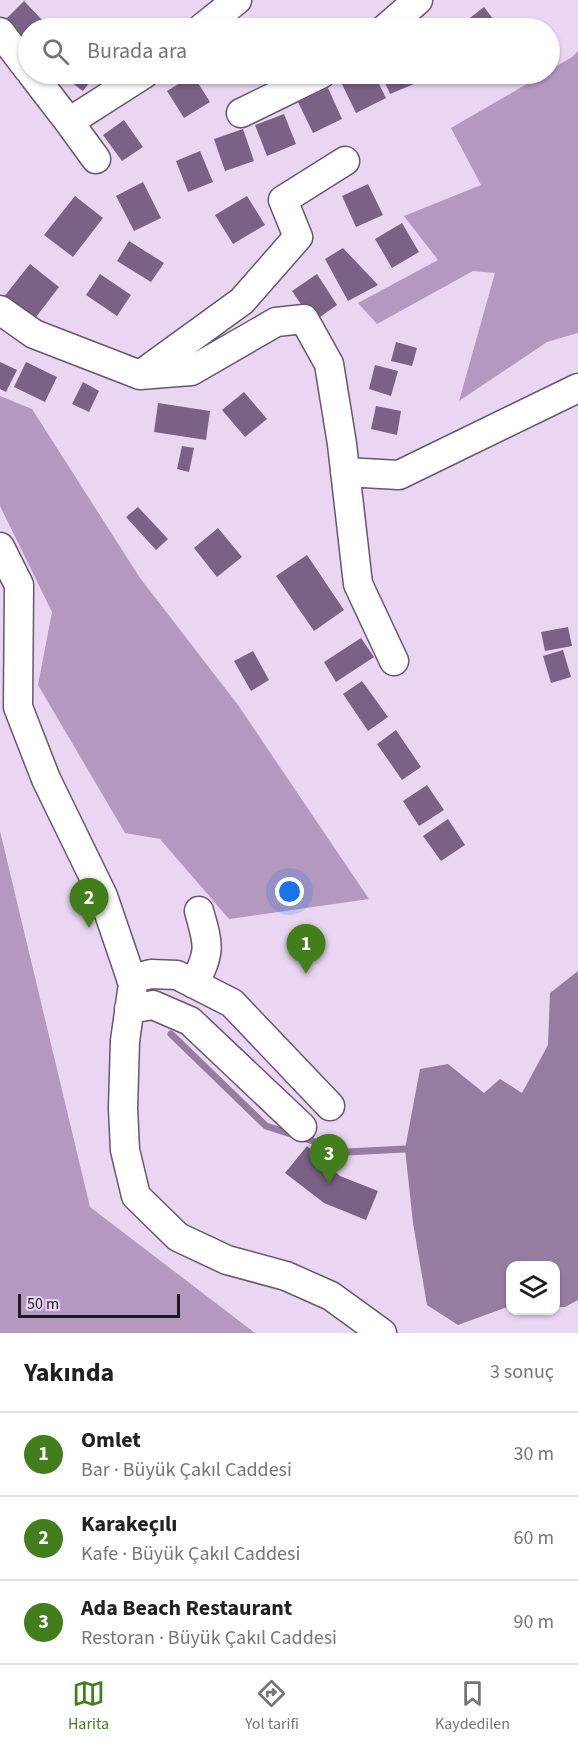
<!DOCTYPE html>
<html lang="tr">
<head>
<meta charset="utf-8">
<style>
	body { margin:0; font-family:"Source Sans 3",sans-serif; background:#f2f2f2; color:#202124 }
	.controls { position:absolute; right:18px; bottom:18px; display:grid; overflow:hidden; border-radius:12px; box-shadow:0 2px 4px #0004 }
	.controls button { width:54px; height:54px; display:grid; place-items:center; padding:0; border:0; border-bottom:2px solid #e0e0e0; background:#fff; color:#202124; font:30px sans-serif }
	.scale { position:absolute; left:18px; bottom:15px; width:162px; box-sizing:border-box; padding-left:6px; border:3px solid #201922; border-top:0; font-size:16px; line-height:21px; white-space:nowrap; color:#201922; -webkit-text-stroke:4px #ead6f2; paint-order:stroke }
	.you { position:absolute; left:290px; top:892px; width:21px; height:21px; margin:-15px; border:4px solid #fff; border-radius:50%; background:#1a73e8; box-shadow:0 0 0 9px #1a73e833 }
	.badge { display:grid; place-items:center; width:39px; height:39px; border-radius:50%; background:#427f1c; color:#fff; font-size:20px; font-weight:700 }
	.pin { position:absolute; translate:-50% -50px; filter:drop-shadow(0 2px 3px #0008) }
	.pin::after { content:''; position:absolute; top:32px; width:21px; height:18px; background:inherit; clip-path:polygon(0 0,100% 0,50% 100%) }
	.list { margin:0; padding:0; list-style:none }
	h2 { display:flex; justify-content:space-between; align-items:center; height:78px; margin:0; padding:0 24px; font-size:26px }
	h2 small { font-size:20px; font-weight:400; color:#757577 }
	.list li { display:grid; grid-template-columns:39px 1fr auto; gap:18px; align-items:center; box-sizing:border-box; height:84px; padding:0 24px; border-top:2px solid #e0e0e0 }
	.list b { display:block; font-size:22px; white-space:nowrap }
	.list p { margin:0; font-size:20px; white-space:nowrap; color:#757577 }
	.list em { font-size:20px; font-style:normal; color:#757577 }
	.icon { flex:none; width:33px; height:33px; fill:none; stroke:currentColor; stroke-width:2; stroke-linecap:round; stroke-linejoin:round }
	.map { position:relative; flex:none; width:578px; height:1333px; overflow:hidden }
	.search { position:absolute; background:#fff; box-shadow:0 2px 4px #0004; left:18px; right:18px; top:18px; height:66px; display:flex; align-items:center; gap:15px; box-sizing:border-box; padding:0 21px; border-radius:33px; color:#757577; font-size:22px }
	.sheet { height:330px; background:#fff }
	nav { display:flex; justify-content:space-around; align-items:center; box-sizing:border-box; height:84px; border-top:2px solid #e0e0e0; background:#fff; font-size:16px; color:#757577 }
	nav a { display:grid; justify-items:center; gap:3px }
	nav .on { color:#427f1c }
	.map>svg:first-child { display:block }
	.forest { fill:#b498bf }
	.water { fill:#967ca1 }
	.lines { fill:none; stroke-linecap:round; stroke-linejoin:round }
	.stream { stroke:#967ca1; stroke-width:7 }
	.building { fill:#7b6185 }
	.minor-casing { stroke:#67566d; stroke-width:31 }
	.minor { stroke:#fff; stroke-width:28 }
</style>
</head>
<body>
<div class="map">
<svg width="578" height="1333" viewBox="0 0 578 1333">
	<rect width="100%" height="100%" fill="#ead6f2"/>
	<path class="forest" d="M578,51V333L547,342L459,401L495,273L473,271L377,324L358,303L438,260L404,216L481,185L451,128L544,74H550V70L572,57Z
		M0,396L32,409L140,578L238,705L369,899L229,919L160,839L125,833L38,685L52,612L0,506Z
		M0,831L90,1207L255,1333H0Z"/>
	<path class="water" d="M578,971V1300L565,1307H556V1266H510V1306L458,1325L427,1305L413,1223L405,1149L420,1069L448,1064L484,1093L500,1079L522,1093L548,1045L550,993Z"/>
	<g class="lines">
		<path class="stream" d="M171,1034L266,1126L347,1152L405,1149"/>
	</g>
	<path class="building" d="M24,1L47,25L43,28H28V43L27,44L4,21Z
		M484,7L500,28H471L466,21Z
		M60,74H96L83,91Z
		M353,74H374L386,98L356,113L340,80Z
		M381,74H418L421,81L390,94Z
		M193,75L210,102L184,118L167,91Z
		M328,88L342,119L313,133L298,102Z
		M284,114L296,144L267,156L255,125Z
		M124,120L143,147L122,161L103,135Z
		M243,129L254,161L225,171L214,139Z
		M200,151L213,182L188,192L176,161Z
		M143,182L161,218L134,231L116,196Z
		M368,184L383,215L356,227L342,196Z
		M75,196L103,218L73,257L44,235Z
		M247,196L265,225L233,244L215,215Z
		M402,223L419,252L392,268L375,239Z
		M129,241L164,263L151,282L117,261Z
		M343,248L378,285L348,301L325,259Z
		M30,264L59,287L33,321L3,298Z
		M100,274L131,295L117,316L86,295Z
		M317,274L337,305L313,322L292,291Z
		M396,342L417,348L412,366L391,361Z
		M0,362L17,370L6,392L0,389Z
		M26,362L57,377L45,402L14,387Z
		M375,365L398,371L391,396L369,389Z
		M83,382L99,391L89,412L72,404Z
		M244,392L267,419L245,437L222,410Z
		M158,403L210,411L206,440L154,432Z
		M376,406L401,411L397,435L371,429Z
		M182,446L194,448L189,472L177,469Z
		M138,507L168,539L156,550L126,517Z
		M218,528L242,557L217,577L194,548Z
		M307,555L344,610L314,631L276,576Z
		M568,627L572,646L545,651L541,632Z
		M361,638L374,657L336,682L324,662Z
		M563,650L571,677L551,683L543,656Z
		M253,651L269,680L251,691L234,661Z
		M362,681L388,717L368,731L343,694Z
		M396,730L421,767L402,780L377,744Z
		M427,785L444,810L419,826L403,801Z
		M448,819L465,845L441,861L423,836Z
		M307,1146L340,1176L378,1191L366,1220L324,1203L285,1173Z"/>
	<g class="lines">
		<defs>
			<path id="minor" d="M202,28L237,0
				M386,28L418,0
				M0,32L28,69
				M32,74L69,122L144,74
				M241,113L321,74
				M69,122L96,159
				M0,310L34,334L140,375L191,371L276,322L304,319L329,364L342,444L358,584L394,661
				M140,375L242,301L298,237L283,200L345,161
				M345,472L399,475L578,388
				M0,547L19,585L18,707L46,779L103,896L133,984L125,1041L123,1108L125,1150L136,1196L178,1237L227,1260L286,1276L331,1296L382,1333
				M131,979L151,974L177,975L232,1003L330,1106
				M194,984C211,951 209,946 199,911
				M129,1009L153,1005L190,1021L302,1127"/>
		</defs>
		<use href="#minor" class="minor-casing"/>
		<use href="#minor" class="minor"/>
	</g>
</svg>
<div class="controls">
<button><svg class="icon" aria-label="layers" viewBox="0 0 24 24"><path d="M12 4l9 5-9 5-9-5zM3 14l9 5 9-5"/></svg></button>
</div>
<div class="scale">50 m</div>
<div class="you"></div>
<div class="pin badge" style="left:306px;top:974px">1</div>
<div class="pin badge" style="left:89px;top:928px">2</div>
<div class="pin badge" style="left:329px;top:1184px">3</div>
<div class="search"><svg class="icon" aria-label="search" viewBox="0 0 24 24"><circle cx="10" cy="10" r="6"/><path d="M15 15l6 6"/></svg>Burada ara</div>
</div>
<section class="sheet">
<h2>Yakında<small>3 sonuç</small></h2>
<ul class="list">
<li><span class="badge">1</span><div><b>Omlet</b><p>Bar · Büyük Çakıl Caddesi</p></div><em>30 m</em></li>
<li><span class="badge">2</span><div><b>Karakeçılı</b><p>Kafe · Büyük Çakıl Caddesi</p></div><em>60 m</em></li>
<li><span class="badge">3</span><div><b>Ada Beach Restaurant</b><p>Restoran · Büyük Çakıl Caddesi</p></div><em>90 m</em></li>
</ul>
</section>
<nav>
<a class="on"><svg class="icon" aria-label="map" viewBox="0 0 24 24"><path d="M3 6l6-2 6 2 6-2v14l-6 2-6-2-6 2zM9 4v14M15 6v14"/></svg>Harita</a>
<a><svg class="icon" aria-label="directions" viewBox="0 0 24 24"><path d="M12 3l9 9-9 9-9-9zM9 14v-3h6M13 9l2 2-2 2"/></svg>Yol tarifi</a>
<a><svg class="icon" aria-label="saved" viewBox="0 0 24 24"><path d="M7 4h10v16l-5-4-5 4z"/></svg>Kaydedilen</a>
</nav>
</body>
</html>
